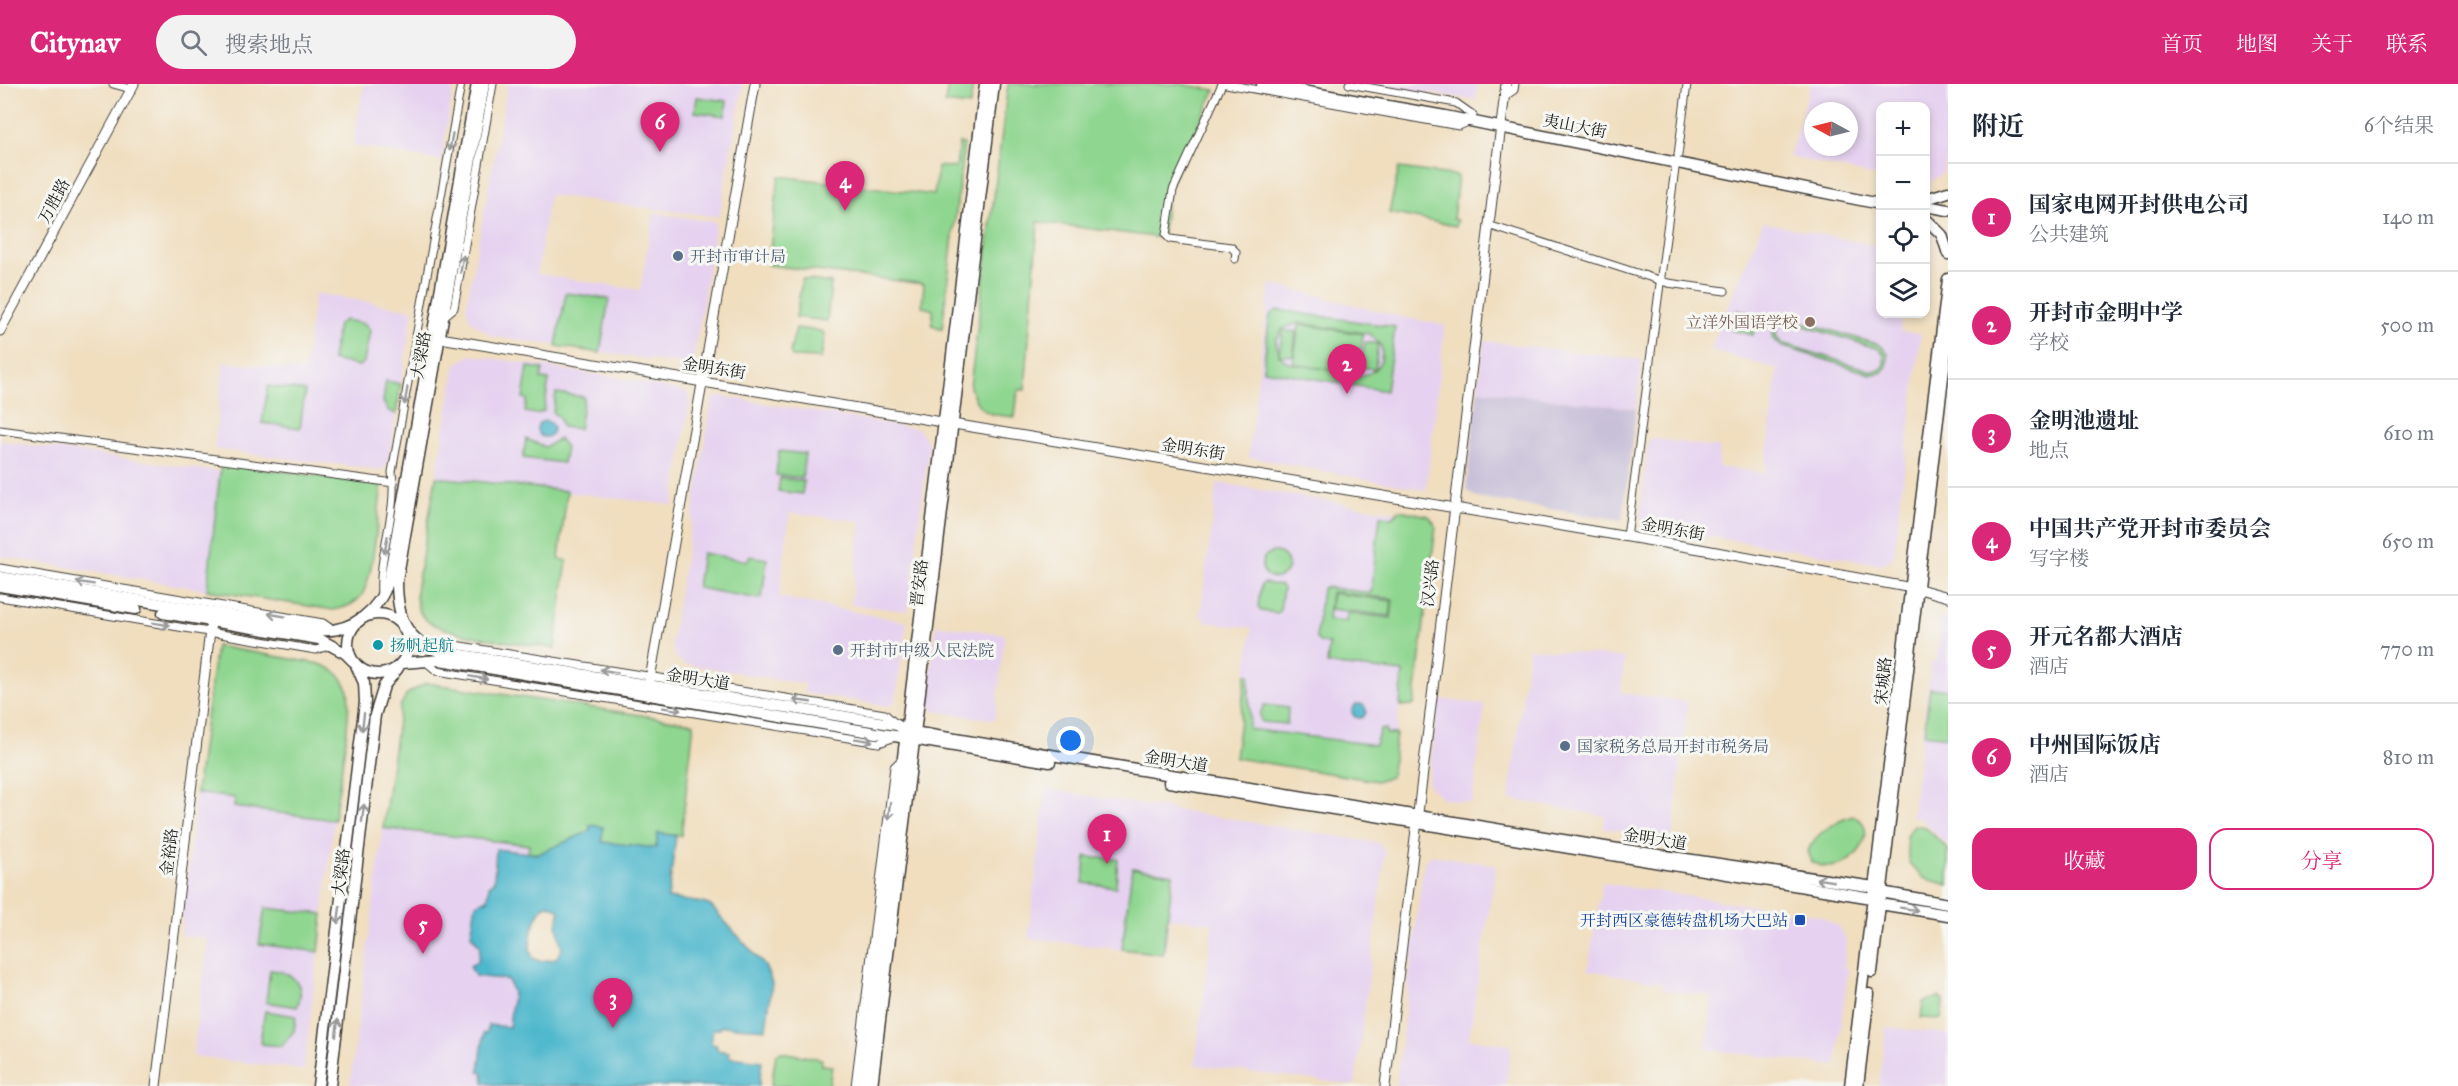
<!DOCTYPE html>
<html lang="zh">
<head>
<meta charset="utf-8">
<style>
	body { margin:0; font-family:"IM FELL Great Primer","Noto Serif SC",serif; background:#f2f2f3; color:#1f2937 }
	.controls { position:absolute; right:18px; top:18px; display:grid; overflow:hidden; border-radius:12px; box-shadow:0 3px 9px #0003 }
	.controls button { width:54px; height:54px; display:grid; place-items:center; padding:0; border:0; border-bottom:2px solid #e0e1e3; background:#fff; color:#1f2937; font:30px sans-serif }
	.compass { position:absolute; left:1804px; top:18px; width:54px; height:54px; border-radius:50%; background:#fff; box-shadow:0 3px 9px #0003; rotate:277deg }
	.you { position:absolute; left:1071px; top:657px; width:21px; height:21px; margin:-15px; border:4px solid #fff; border-radius:50%; background:#1a73e8; box-shadow:0 0 0 9px #1a73e833 }
	.badge { display:grid; place-items:center; width:39px; height:39px; border-radius:50%; background:#db2777; color:#fff; font-size:20px; font-weight:700 }
	.pin { position:absolute; translate:-50% -50px; filter:drop-shadow(0 2px 3px #0008) }
	.pin::after { content:''; position:absolute; top:32px; width:21px; height:18px; background:inherit; clip-path:polygon(0 0,100% 0,50% 100%) }
	.list { margin:0; padding:0; list-style:none }
	h2 { display:flex; justify-content:space-between; align-items:center; height:78px; margin:0; padding:0 24px; font-size:26px }
	h2 small { font-size:20px; font-weight:400; color:#747a83 }
	.list li { display:grid; grid-template-columns:39px 1fr auto; gap:18px; align-items:center; box-sizing:border-box; height:108px; padding:0 24px; border-top:2px solid #e0e1e3 }
	.list b { display:block; font-size:22px; white-space:nowrap }
	.list p { margin:0; font-size:20px; white-space:nowrap; color:#747a83 }
	.list em { font-size:20px; font-style:normal; color:#747a83 }
	.actions { display:flex; gap:12px; padding:18px 24px }
	.actions a { flex:1; padding:14px 0; border:2px solid #db2777; border-radius:18px; text-align:center; font-size:21px; color:#db2777 }
	.actions .main { background:#db2777; color:#fff }
	.icon { flex:none; width:33px; height:33px; fill:none; stroke:currentColor; stroke-width:2; stroke-linecap:round; stroke-linejoin:round }
	.map { position:relative; flex:none; width:1948px; height:1002px; overflow:hidden }
	header { display:flex; align-items:center; gap:36px; box-sizing:border-box; height:84px; padding:0 30px; background:#db2777; color:#fff }
	header strong { font-size:28px }
	nav { display:flex; gap:33px; margin-inline-start:auto; font-size:21px }
	.search { width:420px; height:54px; background:#f2f2f3; display:flex; align-items:center; gap:15px; box-sizing:border-box; padding:0 21px; border-radius:33px; color:#747a83; font-size:22px }
	main { display:flex }
	aside { flex:1; background:#fff }
	.map>svg:first-child { display:block }
	.built { fill:#e6d2f0; fill-rule:evenodd }
	.industrial { fill:#c8bfd8 }
	.green { fill:#8fd690; stroke:#567956; stroke-width:1.5; fill-rule:evenodd }
	.water { fill:#4eb7cc; stroke:#356a74; stroke-width:1.5; fill-rule:evenodd }
	.lines { fill:none; stroke-linecap:round; stroke-linejoin:round }
	.minor-casing { stroke:#3c3934; stroke-width:9 }
	.tertiary-casing { stroke:#3c3934; stroke-width:11 }
	.secondary-casing { stroke:#3c3934; stroke-width:13 }
	.primary-casing { stroke:#3c3934; stroke-width:13 }
	.minor { stroke:#fff; stroke-width:7 }
	.tertiary { stroke:#fff; stroke-width:9 }
	.secondary { stroke:#fff; stroke-width:10 }
	.primary { stroke:#fff; stroke-width:10 }
	.oneway { stroke:#999 }
	.service-dot { fill:#5c6f8a; stroke:#f6f6f2; stroke-width:2 }
	.education-dot { fill:#8d6e63; stroke:#f6f6f2; stroke-width:2 }
	.culture-dot { fill:#0f9aa8; stroke:#f6f6f2; stroke-width:2 }
	.transit-dot { fill:#1a4fb4; stroke:#f6f6f2; stroke-width:2 }
	.labels { text-anchor:middle; dominant-baseline:central; stroke-width:6; stroke-linejoin:round; paint-order:stroke }
	.street-label { font-size:16px; fill:#1c1c1c; stroke:#f6f6f2 }
	.service-label { font-size:16px; fill:#4e5e75; stroke:#f6f6f2; text-anchor:start }
	.education-label { font-size:16px; fill:#785e54; stroke:#f6f6f2; text-anchor:end }
	.culture-label { font-size:16px; fill:#0d838f; stroke:#f6f6f2; text-anchor:start }
	.transit-label { font-size:16px; fill:#164399; stroke:#f6f6f2; text-anchor:end }
</style>
</head>
<body>
<header>
<strong>Citynav</strong>
<div class="search"><svg class="icon" aria-label="search" viewBox="0 0 24 24"><circle cx="10" cy="10" r="6"/><path d="M15 15l6 6"/></svg>搜索地点</div>
<nav><a>首页</a><a>地图</a><a>关于</a><a>联系</a></nav>
</header>
<main>
<div class="map">
<svg width="1948" height="1002" viewBox="0 0 1948 1002">
	<rect width="100%" height="100%" fill="#f6f6f2"/>
	<filter id="ink" filterUnits="userSpaceOnUse"><feTurbulence type="fractalNoise" baseFrequency=".0167" numOctaves="2"/><feDisplacementMap in="SourceGraphic" scale="12" xChannelSelector="R" yChannelSelector="G"/><feConvolveMatrix kernelMatrix="1 2 1 2 8 2 1 2 1" color-interpolation-filters="sRGB"/></filter>
	<filter id="wash" filterUnits="userSpaceOnUse"><feTurbulence type="fractalNoise" baseFrequency=".008" numOctaves="4" result="noise"/><feDisplacementMap in="SourceGraphic" scale="24" xChannelSelector="R" yChannelSelector="G"/><feGaussianBlur stdDeviation="1.35" result="paint"/><feColorMatrix in="noise" values="0 0 0 0 0 0 0 0 0 0 0 0 0 0 0 0 0 1.4 0 .05"/><feComposite in="paint" operator="in"/></filter>
	<g filter="url(#wash)">
		<rect width="100%" height="100%" fill="#f0debf"/>
		<path class="built" d="M364,0H454L441,77L353,61Z
			M508,0H743L719,133L549,111L537,190L640,206L654,129L716,138L694,272L688,281L492,252L470,236L466,224Z
			M1371,0H1478L1476,16Z
			M1811,0H1948V69L1942,90L1926,101V22H1880V93L1789,73ZM1813,27H1849V63H1813Z
			M1763,138L1880,163V230H1902L1900,247L1921,250L1894,471L1889,477L1880,480L1646,442L1640,432L1649,354L1720,364L1718,383L1765,389L1777,285L1710,266Z
			M1270,200L1397,232L1445,241L1426,406L1248,373Z
			M315,209L413,226L388,379L382,386L214,365L224,278L304,287Z
			M1484,257L1642,276L1636,325L1478,306Z
			M471,271L613,293L687,308L690,316L673,421L436,393L456,280Z
			M720,312L919,345L929,360L908,527L851,521L861,437L790,429L779,513L907,538L895,619L888,622L804,609L805,600L685,580L675,573L671,559L712,316Z
			M0,357L220,388L207,506L0,472Z
			M1217,399L1418,432L1422,436L1391,693L1377,697L1235,674L1252,544L1204,538L1205,533H1200Z
			M1948,532V762L1921,735L1912,732L1931,578H1936L1941,534Z
			M936,541L1005,550L995,636L933,627L927,620Z
			M1529,564L1625,574L1621,609L1688,618L1672,756L1604,744L1605,732L1509,715Z
			M1439,615L1485,621L1472,719L1444,715L1430,704L1428,697Z
			M1046,705L1378,759L1382,763L1385,769L1355,1001L1195,981L1213,839L1169,834L1165,871L1028,854Z
			M196,709L235,714L234,723L334,736L304,986L193,972L208,855L181,851Z
			M383,744L529,761L528,769L496,765L494,797L489,802L488,815L481,818L478,877L508,896L513,909L509,944L484,949L479,987L501,1002H350Z
			M1432,771L1496,781L1469,955L1511,961L1506,1002H1396L1424,778Z
			M1602,799L1821,832L1839,843L1846,856L1844,884L1848,885L1836,982L1706,965L1712,912L1663,906V899L1588,886Z
			M1886,943L1948,950V1002H1879Z"/>
		<path class="industrial" d="M1478,306L1636,325L1622,436L1477,414L1466,406Z"/>
		<path class="green" d="M948,0H973L970,22L945,19Z
			M1008,0H1180L1215,6L1168,105L1162,154L1038,138L1025,306H1018L1015,333C988,330 979,331 970,303Z
			M697,13L727,17L725,32L695,28Z
			M959,59L964,60L942,245L932,241L933,226L922,222L924,200L768,181L779,92L934,111L938,82L956,84Z
			M1399,84L1458,92L1453,135L1457,136L1456,142L1389,129Z
			M802,195L831,199L827,237L796,233Z
			M566,209L609,215L600,269L556,262Z
			M1277,226L1395,243L1386,307L1263,286L1270,231ZM1298,239L1370,250L1381,262C1384,277 1378,287 1363,291L1288,279L1279,271L1293,272L1296,248L1283,246L1279,270L1276,257L1282,245Z
			M1738,226L1758,231L1756,241L1735,235Z
			M1789,234L1880,261L1888,269L1887,282L1881,289L1871,290L1781,262L1773,254V243L1781,235ZM1788,237L1879,265L1884,270V281L1879,286L1872,287L1782,259C1775,254 1774,246 1780,240Z
			M345,236L365,240L370,246L364,278L359,282L332,276L338,240Z
			M1734,236L1755,242L1753,251L1732,246Z
			M1299,240L1363,250L1357,290L1293,280Z
			M796,244L821,247L825,251L821,274L792,273L790,268Z
			M1365,258L1378,260L1375,285L1361,283Z
			M528,283L543,285L541,295L549,296L544,327L536,330L525,328L527,315L523,314Z
			M386,297L401,300L396,330L389,327L383,318Z
			M268,302L305,307L300,344L262,339Z
			M556,309L584,313L579,345L562,343L559,333L553,329Z
			M526,355L545,363L559,355L566,363L563,379L523,374Z
			M779,367L805,370L802,394L776,391Z
			M221,379L382,401C378,427 374,486 364,507C359,519 345,524 333,526L207,506Z
			M436,393L567,407L559,475L567,477L555,564C527,560 441,552 424,534C417,526 416,517 416,507Z
			M780,394L804,397L802,410L778,407Z
			M1399,426L1429,432L1436,442L1414,621L1400,622L1403,588L1327,580L1329,560L1320,559L1316,554L1322,505L1325,503L1371,509L1380,432L1392,433ZM1331,508L1393,515L1391,534L1347,529L1346,538L1328,536Z
			M1262 481a13 13 0 1 1 26 0a13 13 0 1 1-26 0Z
			M702,469L748,477L749,472L767,475L762,513L759,515L697,504Z
			M1264,499L1280,501L1283,504L1280,526L1277,529L1261,527L1258,523L1261,501Z
			M1332,509L1392,517L1390,532L1330,525Z
			M216,562L320,580C331,584 343,592 347,604C354,621 337,711 334,736L234,723L235,714L196,709Z
			M1246,590L1250,591C1247,610 1251,625 1249,645L1375,661L1380,646L1386,645V650H1396L1391,693L1377,697L1235,674Z
			M426,599L694,639L681,752L658,749L656,764L601,758L590,742V747L541,769H528L529,761L383,744L400,622L407,610Z
			M1930,604L1948,606V653L1924,650Z
			M1264,621L1288,624L1287,640L1261,638L1260,630Z
			M1853,732C1885,743 1850,799 1812,778L1808,767C1814,750 1836,737 1853,732Z
			M1914,741L1925,743L1948,765V801L1923,794L1909,779L1906,752Z
			M1086,773L1118,775L1116,803L1083,799Z
			M1132,784L1173,790L1163,870L1122,865Z
			M265,824L323,830L319,868L259,860Z
			M270,886C291,887 307,899 297,923L266,918Z
			M1939,913L1943,917L1941,935L1921,934L1923,918Z
			M265,927L296,932L294,947L282,962L261,960L260,958Z
			M781,968L822,975L821,981L832,982L829,1002H771L776,970Z"/>
		<path class="water" d="M537 345a8 8 0 1 1 16 0a8 8 0 1 1-16 0Z
			M1352 627a7 7 0 1 1 14 0a7 7 0 1 1-14 0Z
			M590,741L603,743L602,758L656,764L658,749L676,752L668,814L703,819L711,822L765,882L772,899L766,945L721,942L720,945H713L711,960L717,961V966L729,968V973L762,977L759,1002H501L484,999L483,988L479,987L484,949H487L488,941L509,943L513,909L508,896L475,892L470,882L478,877L480,862L471,851L476,820L488,815L489,802L494,797L496,765L538,770L590,747ZM550,821L560,826L557,841L562,865L556,875L539,877L533,874C525,860 535,834 544,822Z"/>
	</g>
	<g filter="url(#ink)">
		<g class="lines">
			<defs>
				<path id="minor" d="M113,0L131,5
					M1222,0L1173,106L1166,151L1170,155L1231,163L1236,168L1235,175
					M1226,0L1459,42L1468,38
					M1349,0L1456,19L1473,31
					M1505,12L1514,6L1515,0
					M1678,71L1687,0
					M1488,141L1668,199L1725,207
					M443,233L454,224L493,0
					M0,346L394,399
					M1627,453L1676,77
					M0,484L323,539L333,546
					M381,511C378,469 398,429 392,388L461,0
					M0,513L316,566L331,561
					M427,562L442,559L885,630L895,639
					M425,577L437,587L879,659L895,653
					M855,1002L894,683L902,675"/>
				<path id="tertiary" d="M0,247L134,0
					M434,253L1700,465L1923,506L1948,513
					M648,606L755,0
					M156,1002L211,538
					M1385,1002L1506,0"/>
				<path id="secondary" d="M1262,0L1445,32L1880,120
					M1926,115L1948,108
					M1926,122L1948,126
					M1926,135L1942,151L1948,170
					M863,1002L985,0
					M872,1002L994,0"/>
				<path id="primary" d="M484,0L397,497C397,532 405,559 443,568L897,641L907,647L1605,763L1874,803L1881,808L1948,820
					M0,493L319,546C352,549 380,526 389,495L477,0
					M0,502L136,525
					M163,529L319,555L345,569L353,577
					M348 560a30 30 0 1 1 60 0a30 30 0 1 1-60 0Z
					M402,579L440,576L1050,678
					M1169,698L1872,814L1880,820L1948,831
					M1872,888L1948,251
					M318,1002L365,618L364,599L356,581
					M330,1002L375,631L384,602L398,584
					M1850,1002L1948,195
					M1858,1002L1869,910"/>
			</defs>
			<use href="#minor" class="minor-casing"/>
			<use href="#tertiary" class="tertiary-casing"/>
			<use href="#secondary" class="secondary-casing"/>
			<use href="#primary" class="primary-casing"/>
			<use href="#minor" class="minor"/>
			<use href="#tertiary" class="tertiary"/>
			<use href="#secondary" class="secondary"/>
			<use href="#primary" class="primary"/>
		</g>
		<defs><path id="oneway-shaft" d="M-6 0H5M1.5-3L5.5 0L1.5 3" fill="none" stroke-width="1.6" stroke-linecap="round" stroke-linejoin="round" transform="scale(1.5)"/></defs>
		<g class="oneway">
			<use href="#oneway-shaft" transform="translate(451 58) rotate(100)"/>
			<use href="#oneway-shaft" transform="translate(462 180) rotate(-80)"/>
			<use href="#oneway-shaft" transform="translate(406 312) rotate(100)"/>
			<use href="#oneway-shaft" transform="translate(386 461) rotate(100)"/>
			<use href="#oneway-shaft" transform="translate(85 499) rotate(-171)"/>
			<use href="#oneway-shaft" transform="translate(277 531) rotate(-170)"/>
			<use href="#oneway-shaft" transform="translate(161 540) rotate(9)"/>
			<use href="#oneway-shaft" transform="translate(609 587) rotate(-170)"/>
			<use href="#oneway-shaft" transform="translate(479 594) rotate(10)"/>
			<use href="#oneway-shaft" transform="translate(802 617) rotate(-172)"/>
			<use href="#oneway-shaft" transform="translate(672 625) rotate(9)"/>
			<use href="#oneway-shaft" transform="translate(363 638) rotate(97)"/>
			<use href="#oneway-shaft" transform="translate(864 656) rotate(9)"/>
			<use href="#oneway-shaft" transform="translate(889 727) rotate(97)"/>
			<use href="#oneway-shaft" transform="translate(363 729) rotate(-83)"/>
			<use href="#oneway-shaft" transform="translate(1825 796) rotate(-171)"/>
			<use href="#oneway-shaft" transform="translate(1909 825) rotate(9)"/>
			<use href="#oneway-shaft" transform="translate(339 831) rotate(97)"/>
			<use href="#oneway-shaft" transform="translate(337 944) rotate(-83)"/>
		</g>
	</g>
	<g class="service-dot">
		<circle cx="678" cy="172" r="6"/>
		<circle cx="838" cy="566" r="6"/>
		<circle cx="1565" cy="662" r="6"/>
	</g>
	<circle class="education-dot" cx="1810" cy="238" r="6"/>
	<circle class="culture-dot" cx="378" cy="561" r="6"/>
	<rect class="transit-dot" x="1794" y="830" width="12" height="12" rx="3"/>
	<g class="labels">
		<g class="street-label">
			<text transform="translate(1575 42) rotate(11)">夷山大街</text>
			<text transform="translate(54 117) rotate(-62)">万胜路</text>
			<text transform="translate(421 271) rotate(-80)">大梁路</text>
			<text transform="translate(714 284) rotate(9)">金明东街</text>
			<text transform="translate(1193 365) rotate(9)">金明东街</text>
			<text transform="translate(1673 445) rotate(10)">金明东街</text>
			<text transform="translate(919 499) rotate(-83)">晋安路</text>
			<text transform="translate(1430 499) rotate(-83)">汉兴路</text>
			<text transform="translate(698 595) rotate(9)">金明大道</text>
			<text transform="translate(1883 597) rotate(-84)">宋城路</text>
			<text transform="translate(1176 677) rotate(9)">金明大道</text>
			<text transform="translate(1655 755) rotate(9)">金明大道</text>
			<text transform="translate(169 768) rotate(-83)">金裕路</text>
			<text transform="translate(341 788) rotate(-83)">大梁路</text>
		</g>
		<g class="service-label">
			<text x="690" y="172">开封市审计局</text>
			<text x="850" y="566">开封市中级人民法院</text>
			<text x="1577" y="662">国家税务总局开封市税务局</text>
		</g>
		<g class="education-label">
			<text x="1798" y="238">立洋外国语学校</text>
		</g>
		<g class="culture-label">
			<text x="390" y="561">扬帆起航</text>
		</g>
		<g class="transit-label">
			<text x="1788" y="836">开封西区豪德转盘机场大巴站</text>
		</g>
	</g>
</svg>
<div class="controls">
<button>+</button>
<button>−</button>
<button><svg class="icon" aria-label="locate" viewBox="0 0 24 24"><circle cx="12" cy="12" r="6"/><path d="M12 2v4M12 18v4M2 12h4M18 12h4"/></svg></button>
<button><svg class="icon" aria-label="layers" viewBox="0 0 24 24"><path d="M12 4l9 5-9 5-9-5zM3 14l9 5 9-5"/></svg></button>
</div>
<svg class="compass" viewBox="-18 -18 36 36"><path d="M0-13l5 13h-10z" fill="#e53935"/><path d="M0 13l5-13h-10z" fill="#747a83"/></svg>
<div class="you"></div>
<div class="pin badge" style="left:1107px;top:780px">1</div>
<div class="pin badge" style="left:1347px;top:310px">2</div>
<div class="pin badge" style="left:613px;top:944px">3</div>
<div class="pin badge" style="left:845px;top:127px">4</div>
<div class="pin badge" style="left:423px;top:870px">5</div>
<div class="pin badge" style="left:660px;top:68px">6</div>
</div>
<aside>
<h2>附近<small>6个结果</small></h2>
<ul class="list">
<li><span class="badge">1</span><div><b>国家电网开封供电公司</b><p>公共建筑</p></div><em>140 m</em></li>
<li><span class="badge">2</span><div><b>开封市金明中学</b><p>学校</p></div><em>500 m</em></li>
<li><span class="badge">3</span><div><b>金明池遗址</b><p>地点</p></div><em>610 m</em></li>
<li><span class="badge">4</span><div><b>中国共产党开封市委员会</b><p>写字楼</p></div><em>650 m</em></li>
<li><span class="badge">5</span><div><b>开元名都大酒店</b><p>酒店</p></div><em>770 m</em></li>
<li><span class="badge">6</span><div><b>中州国际饭店</b><p>酒店</p></div><em>810 m</em></li>
</ul>
<div class="actions"><a class="main">收藏</a><a>分享</a></div>
</aside>
</main>
</body>
</html>
